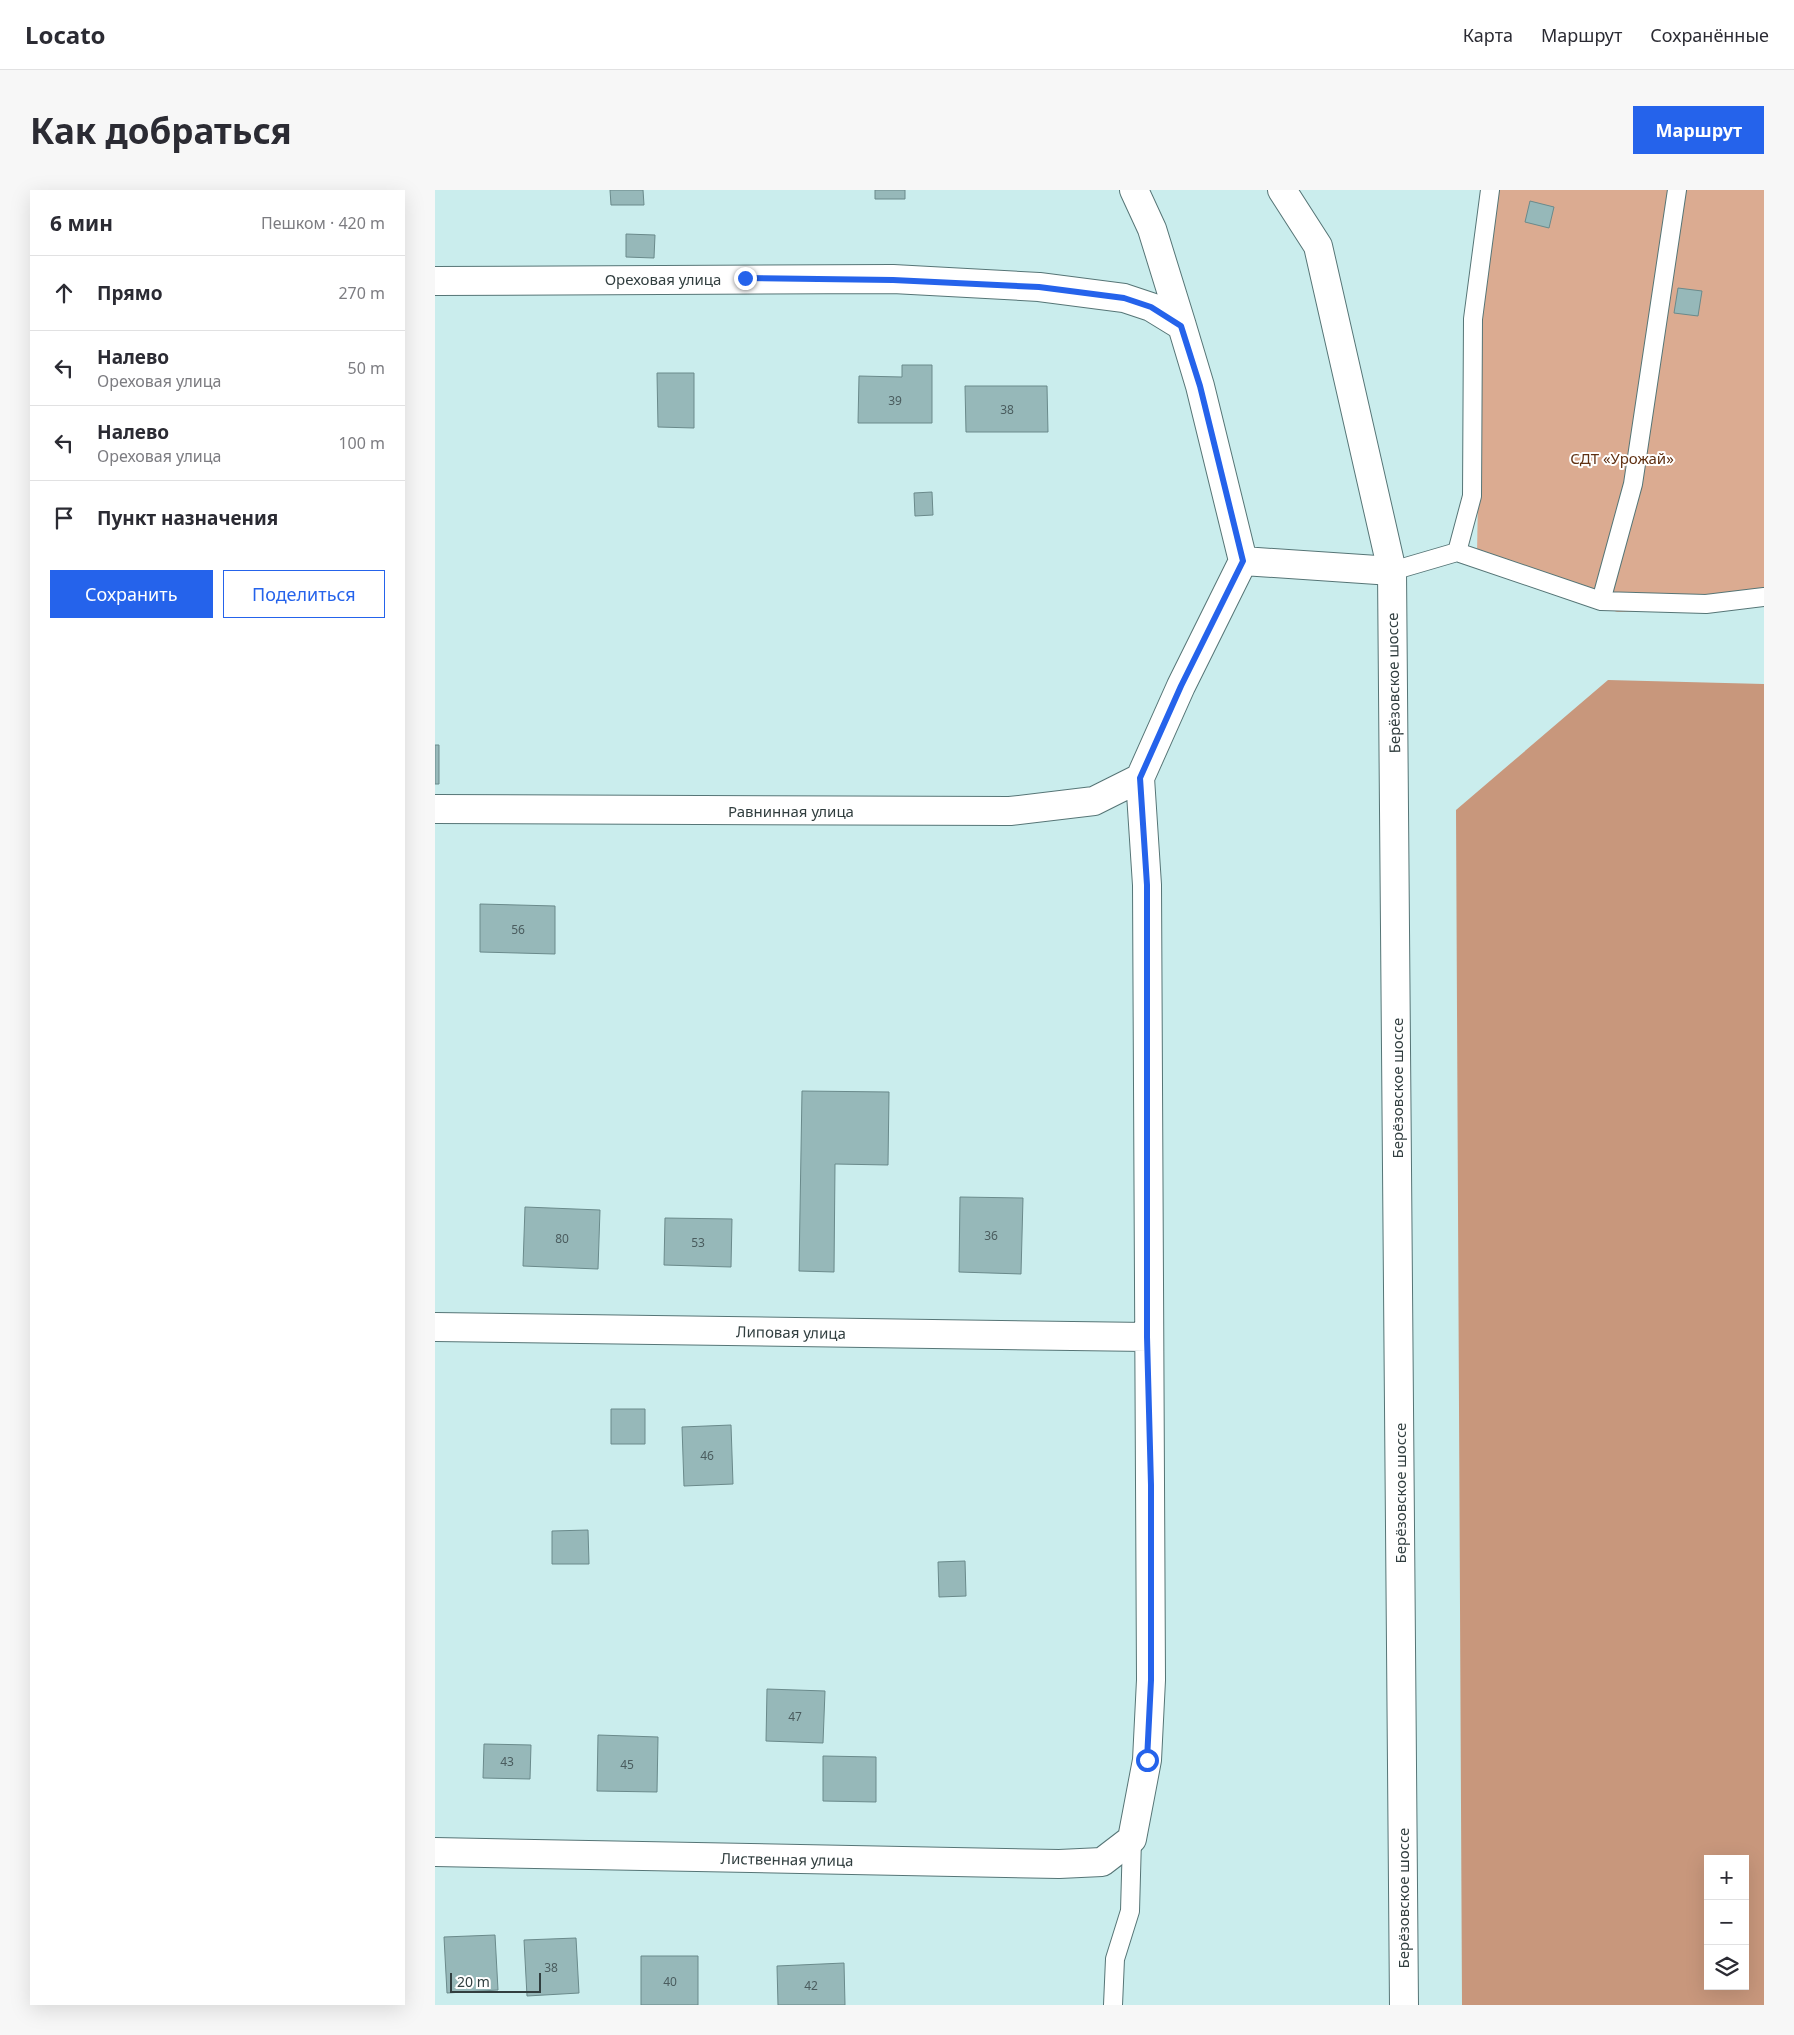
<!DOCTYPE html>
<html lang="ru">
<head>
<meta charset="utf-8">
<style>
	body { margin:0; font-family:"Noto Sans",sans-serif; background:#f7f7f7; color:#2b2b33 }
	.controls { position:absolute; right:15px; bottom:15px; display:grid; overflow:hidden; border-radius:0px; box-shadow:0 5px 20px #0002 }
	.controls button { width:45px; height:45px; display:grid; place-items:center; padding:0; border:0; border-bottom:1px solid #e1e1e2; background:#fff; color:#2b2b33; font:25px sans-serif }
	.scale { position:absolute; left:15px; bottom:12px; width:91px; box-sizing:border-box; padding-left:5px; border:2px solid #313e3f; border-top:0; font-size:14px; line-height:18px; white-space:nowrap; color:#313e3f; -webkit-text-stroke:4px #fff; paint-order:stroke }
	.stop { position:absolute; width:15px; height:15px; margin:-11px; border:4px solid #2563eb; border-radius:50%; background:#fff }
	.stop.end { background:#2563eb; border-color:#fff; box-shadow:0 1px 5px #0008 }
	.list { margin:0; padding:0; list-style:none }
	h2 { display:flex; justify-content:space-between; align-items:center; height:65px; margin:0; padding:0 20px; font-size:21px }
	h2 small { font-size:16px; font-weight:400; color:#7c7c81 }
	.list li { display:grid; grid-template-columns:32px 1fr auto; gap:15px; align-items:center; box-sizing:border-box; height:75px; padding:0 20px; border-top:1px solid #e1e1e2 }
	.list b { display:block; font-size:19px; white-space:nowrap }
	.list p { margin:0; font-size:16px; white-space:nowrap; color:#7c7c81 }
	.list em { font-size:16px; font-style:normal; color:#7c7c81 }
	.actions { display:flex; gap:10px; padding:15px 20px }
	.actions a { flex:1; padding:11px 0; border:1px solid #2563eb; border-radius:0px; text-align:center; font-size:18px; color:#2563eb }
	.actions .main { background:#2563eb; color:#fff }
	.icon { flex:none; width:28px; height:28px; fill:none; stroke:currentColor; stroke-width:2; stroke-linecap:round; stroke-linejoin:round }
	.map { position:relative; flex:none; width:1329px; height:1815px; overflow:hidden; border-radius:0px }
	header { display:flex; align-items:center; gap:30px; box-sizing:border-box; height:70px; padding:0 25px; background:#fff; border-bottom:1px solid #e1e1e2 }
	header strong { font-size:24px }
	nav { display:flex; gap:28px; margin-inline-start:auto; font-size:18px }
	.intro { display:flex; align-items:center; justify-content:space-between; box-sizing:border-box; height:120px; padding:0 30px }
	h1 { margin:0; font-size:35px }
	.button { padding:12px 22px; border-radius:0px; background:#2563eb; color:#fff; font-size:18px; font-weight:700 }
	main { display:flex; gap:30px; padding:0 30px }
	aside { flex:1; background:#fff; border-radius:0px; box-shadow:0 5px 20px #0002 }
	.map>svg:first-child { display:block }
	.green { fill:#dbab91 }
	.forest { fill:#c8977c; fill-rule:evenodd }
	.building { fill:#96b8b9; stroke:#6a8a8b }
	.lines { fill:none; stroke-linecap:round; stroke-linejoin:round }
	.lane-casing { stroke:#567576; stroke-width:20 }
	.street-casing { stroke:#567576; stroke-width:30 }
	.secondary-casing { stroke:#567576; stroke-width:30 }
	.lane { stroke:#fff; stroke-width:18 }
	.street { stroke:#fff; stroke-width:28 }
	.secondary { stroke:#fff; stroke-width:28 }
	.route { stroke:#2563eb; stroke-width:6 }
	.labels { text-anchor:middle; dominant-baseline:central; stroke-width:4; stroke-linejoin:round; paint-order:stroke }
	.number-label { font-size:12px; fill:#4a5c5e }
	.street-label { font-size:15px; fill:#313e3f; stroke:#fff }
	.park-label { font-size:15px; fill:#603012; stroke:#fff }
</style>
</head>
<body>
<header>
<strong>Locato</strong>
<nav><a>Карта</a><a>Маршрут</a><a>Сохранённые</a></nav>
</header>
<div class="intro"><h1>Как добраться</h1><a class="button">Маршрут</a></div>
<main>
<aside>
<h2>6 мин<small>Пешком · 420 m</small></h2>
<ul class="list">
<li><svg class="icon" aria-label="ahead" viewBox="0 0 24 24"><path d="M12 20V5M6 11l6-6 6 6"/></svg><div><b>Прямо</b></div><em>270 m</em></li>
<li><svg class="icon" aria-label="left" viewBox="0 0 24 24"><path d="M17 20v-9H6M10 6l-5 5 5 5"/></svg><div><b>Налево</b><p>Ореховая улица</p></div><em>50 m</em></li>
<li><svg class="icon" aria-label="left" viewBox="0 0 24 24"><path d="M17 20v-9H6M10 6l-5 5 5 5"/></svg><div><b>Налево</b><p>Ореховая улица</p></div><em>100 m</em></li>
<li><svg class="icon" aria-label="arrive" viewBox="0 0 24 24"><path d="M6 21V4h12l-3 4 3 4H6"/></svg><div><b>Пункт назначения</b></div></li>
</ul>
<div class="actions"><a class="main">Сохранить</a><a>Поделиться</a></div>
</aside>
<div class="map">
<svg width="1329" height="1815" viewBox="0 0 1329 1815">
	<rect width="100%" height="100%" fill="#caeded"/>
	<path class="green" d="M1048,0H1329V404L1308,418L1182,422L1042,366Z"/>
	<path class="forest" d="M1173,490L1329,494V1815H1027L1021,620ZM1273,1669H1310V1796H1273Z"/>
	<path class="building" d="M175,0H208L209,15H176Z
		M440,0H470V9H440Z
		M1095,11L1119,17L1114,38L1090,32Z
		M191,44L220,45L219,68L191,67Z
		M1243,98L1267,101L1263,126L1239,123Z
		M467,175H497V233H423L424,186L467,187Z
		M222,183H259V238L223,237Z
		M530,196H612L613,242H531Z
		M497,302L498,325L480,326L479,303Z
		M0,555H4V594H0Z
		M45,714L120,716V764L45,762Z
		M367,901L454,902L453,975L400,974L399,1082L364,1081Z
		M525,1007L588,1008L586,1084L524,1082Z
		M90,1017L165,1020L163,1079L88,1076Z
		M230,1028L297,1029L296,1077L229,1075Z
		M176,1219H210V1254H176Z
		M296,1235L298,1294L249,1296L247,1237Z
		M153,1340L154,1374H117V1341Z
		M530,1371L531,1406L504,1407L503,1372Z
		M332,1499L390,1501L388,1553L331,1551Z
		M163,1545L223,1547L222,1602L162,1601Z
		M49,1554L96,1555L95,1589L48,1588Z
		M388,1566L441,1567V1612L388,1611Z
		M60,1745L63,1800L12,1803L9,1747Z
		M141,1748L144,1803L92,1806L89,1750Z
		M206,1766H263V1815H206Z
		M409,1773L410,1815H343L342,1776Z"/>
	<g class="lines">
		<defs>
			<path id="lane" d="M1022,362L1166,411L1271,414L1329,407
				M957,381L1022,362L1037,306L1038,129L1055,0
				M1166,411L1198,294L1242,0
				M678,1815L680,1769L695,1721L697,1649"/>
			<path id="street" d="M699,0L717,39L747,136
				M0,91L458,89L604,97L689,108L716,117L747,136L765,196L808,371
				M0,619L575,621L659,611L705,588
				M0,1137L712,1147
				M0,1662L624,1674L667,1672L697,1649L712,1570L716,1490L712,695L705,588L746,496L808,371L957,381"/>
			<path id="secondary" d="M847,0L883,56L957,381L969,1815"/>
		</defs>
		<use href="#lane" class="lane-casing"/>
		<use href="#street" class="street-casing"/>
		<use href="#secondary" class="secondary-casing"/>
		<use href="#lane" class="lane"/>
		<use href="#street" class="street"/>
		<use href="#secondary" class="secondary"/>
	</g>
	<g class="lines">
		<path class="route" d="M310,88L458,90L604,97L689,108L716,117L746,136L765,196L808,371L746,496L705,588L712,695V1147L716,1295V1490L712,1570"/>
	</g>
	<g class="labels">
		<g class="number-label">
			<text x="460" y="210">39</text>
			<text x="572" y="219">38</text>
			<text x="83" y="739">56</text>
			<text x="556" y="1045">36</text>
			<text x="127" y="1048">80</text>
			<text x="263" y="1052">53</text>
			<text x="272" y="1265">46</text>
			<text x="360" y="1526">47</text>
			<text x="72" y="1571">43</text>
			<text x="192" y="1574">45</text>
			<text x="116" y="1777">38</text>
			<text x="235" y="1791">40</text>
			<text x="376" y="1795">42</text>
		</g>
		<g class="street-label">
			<text x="228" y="89">Ореховая улица</text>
			<text transform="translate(958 493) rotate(-91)">Берёзовское шоссе</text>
			<text x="356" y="621">Равнинная улица</text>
			<text transform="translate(962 898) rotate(-90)">Берёзовское шоссе</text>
			<text transform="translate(356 1142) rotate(1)">Липовая улица</text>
			<text transform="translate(965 1303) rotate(-90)">Берёзовское шоссе</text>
			<text transform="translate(352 1669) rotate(1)">Лиственная улица</text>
			<text transform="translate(968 1708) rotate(-90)">Берёзовское шоссе</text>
		</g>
		<g class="park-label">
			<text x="1187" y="268">СДТ «Урожай»</text>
		</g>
	</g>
</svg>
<div class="controls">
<button>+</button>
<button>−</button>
<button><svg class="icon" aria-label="layers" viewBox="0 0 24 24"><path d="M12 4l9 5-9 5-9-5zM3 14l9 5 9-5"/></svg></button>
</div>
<div class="scale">20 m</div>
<div class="stop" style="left:712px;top:1570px"></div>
<div class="stop end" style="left:310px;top:88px"></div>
</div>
</main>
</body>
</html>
